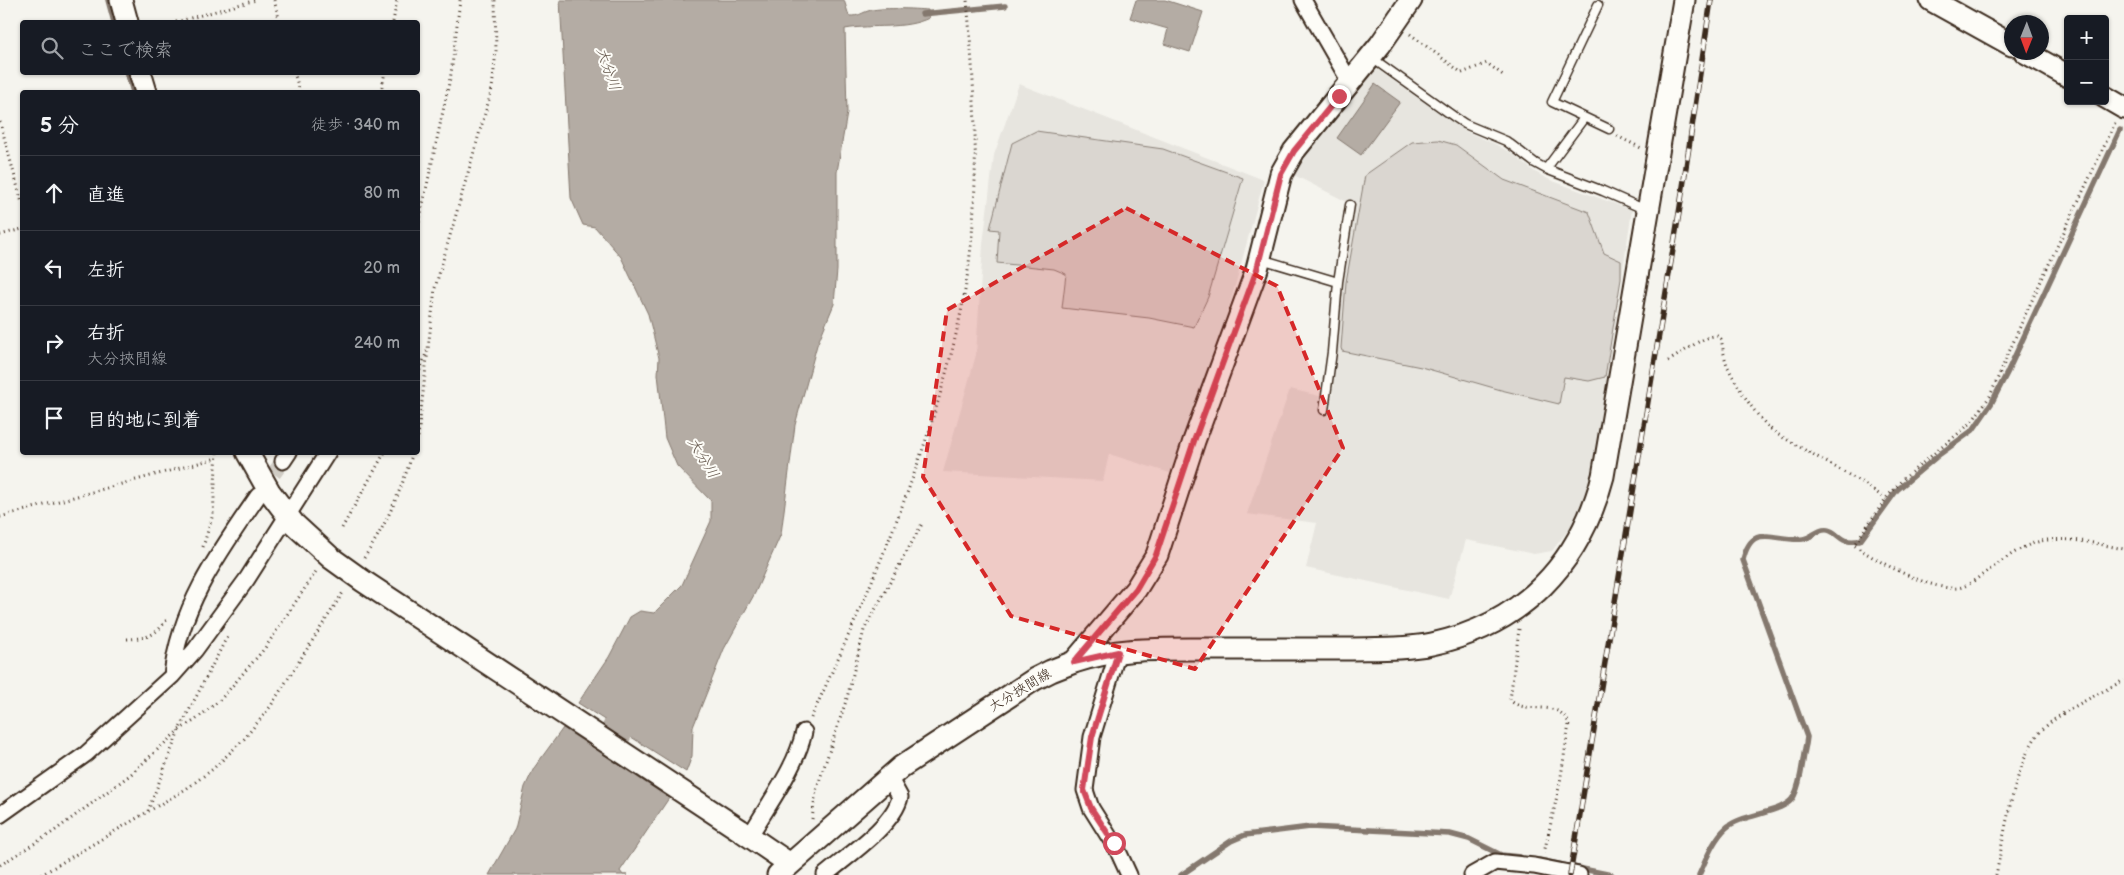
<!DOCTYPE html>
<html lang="ja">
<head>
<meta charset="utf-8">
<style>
	body { margin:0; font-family:"Balsamiq Sans","Klee One",sans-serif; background:#242831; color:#f1f3f6 }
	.controls { position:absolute; right:15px; top:15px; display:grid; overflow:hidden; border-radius:5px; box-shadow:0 1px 4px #0004 }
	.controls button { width:45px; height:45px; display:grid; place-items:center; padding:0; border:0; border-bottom:1px solid #363941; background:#171b24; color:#f1f3f6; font:25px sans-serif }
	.compass { position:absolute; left:2004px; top:15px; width:45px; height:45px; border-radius:50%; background:#171b24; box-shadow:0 1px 4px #0004; rotate:181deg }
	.stop { position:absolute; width:15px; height:15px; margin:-11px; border:4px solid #d1495b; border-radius:50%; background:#fff }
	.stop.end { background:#d1495b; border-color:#fff; box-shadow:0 1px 5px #0008 }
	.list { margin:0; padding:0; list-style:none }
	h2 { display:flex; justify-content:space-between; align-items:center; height:65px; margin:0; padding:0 20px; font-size:21px }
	h2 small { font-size:16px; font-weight:400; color:#9ea1a6 }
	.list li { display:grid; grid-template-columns:32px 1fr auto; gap:15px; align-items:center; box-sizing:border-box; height:75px; padding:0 20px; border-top:1px solid #363941 }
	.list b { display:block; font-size:19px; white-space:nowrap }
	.list p { margin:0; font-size:16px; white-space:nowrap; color:#9ea1a6 }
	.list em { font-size:16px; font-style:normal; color:#9ea1a6 }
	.icon { flex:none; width:28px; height:28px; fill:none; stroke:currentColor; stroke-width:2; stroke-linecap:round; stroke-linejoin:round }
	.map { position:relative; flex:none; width:2124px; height:875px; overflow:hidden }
	.search { position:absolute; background:#171b24; box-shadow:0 1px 4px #0004; left:20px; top:20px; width:400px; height:55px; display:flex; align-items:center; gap:12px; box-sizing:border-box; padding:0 18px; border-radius:5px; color:#9ea1a6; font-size:19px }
	.panel { position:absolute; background:#171b24; box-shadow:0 1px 4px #0004; left:20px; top:90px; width:400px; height:365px; border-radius:5px }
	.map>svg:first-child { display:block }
	.built { fill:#e7e5df }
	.green { fill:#dad6d0; stroke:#8a8077 }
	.water { fill:#b4aca4; stroke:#84786e }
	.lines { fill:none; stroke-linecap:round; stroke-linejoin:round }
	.stream { stroke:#84786e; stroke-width:5.5 }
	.river { stroke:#b4aca4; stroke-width:32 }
	.street-tunnel { stroke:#d0ccc4; stroke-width:15; stroke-dasharray:15 8; stroke-linecap:butt }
	.lane-casing { stroke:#3b2a1e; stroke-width:11 }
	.street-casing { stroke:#3b2a1e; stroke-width:19 }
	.secondary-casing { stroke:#3b2a1e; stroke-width:25 }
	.path { stroke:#3b2a1e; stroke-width:3; stroke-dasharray:1 4; stroke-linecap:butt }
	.lane { stroke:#fdfcf7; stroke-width:8 }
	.street { stroke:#fdfcf7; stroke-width:15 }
	.secondary { stroke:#fdfcf7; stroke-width:21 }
	.rail-casing { stroke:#3b2a1e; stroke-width:5.5 }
	.rail { stroke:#fdfcf7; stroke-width:4; stroke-dasharray:11; stroke-linecap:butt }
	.secondary-bridge-casing { stroke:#3b2a1e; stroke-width:25; stroke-linecap:butt }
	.secondary-bridge { stroke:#fdfcf7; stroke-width:21 }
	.route { stroke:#d1495b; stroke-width:6 }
	.marked { fill:#d62828; fill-opacity:0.2; stroke:#d62828; stroke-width:4; stroke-dasharray:10 6; stroke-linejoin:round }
	.labels { text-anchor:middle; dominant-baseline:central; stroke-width:4; stroke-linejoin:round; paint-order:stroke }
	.street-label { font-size:14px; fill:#3b2a1e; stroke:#fdfcf7 }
	.water-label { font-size:15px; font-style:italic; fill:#65584d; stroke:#fdfcf7 }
</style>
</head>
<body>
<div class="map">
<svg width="2124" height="875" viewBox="0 0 2124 875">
	<rect width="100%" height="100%" fill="#f5f4ee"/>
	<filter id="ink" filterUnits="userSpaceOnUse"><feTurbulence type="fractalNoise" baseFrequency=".02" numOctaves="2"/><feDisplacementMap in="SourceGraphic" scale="10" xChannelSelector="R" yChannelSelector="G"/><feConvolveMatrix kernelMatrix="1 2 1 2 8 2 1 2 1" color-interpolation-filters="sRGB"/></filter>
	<g filter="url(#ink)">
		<path class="built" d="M1372,68H1375L1465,131L1495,144L1511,153L1535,172L1550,180L1632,210L1591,480L1575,521L1552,551L1534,554L1466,540L1449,599L1306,568L1317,523L1247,514L1290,389L1332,399L1341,301L1355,206L1294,175L1317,139Z
			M1019,84L1264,180L1224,326L1173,474L1109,454L1103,481L943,472L976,355L983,244L994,155Z"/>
		<path class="green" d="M1036,131L1163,149L1243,178L1208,297L1194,327L1149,318L1062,308L1066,274L1054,269L997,263L999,230L990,229L1012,143Z
			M1438,140L1456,145L1504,180L1589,212L1604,253L1621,261V279L1605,377L1589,381L1564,377L1559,404L1501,390L1421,367L1342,351L1341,348L1346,282L1365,175L1412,142Z"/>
		<path class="water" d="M560,0H844L849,16C860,16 859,14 868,11C880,7 914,9 928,10L929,18C904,30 873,24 845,29L847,113L837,172V270L834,304L817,345L795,425L781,534L755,593L724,649L693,727L692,756L686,772L578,703L609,657L630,617L640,611L654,613L682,585L711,521V501L677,466L665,438L658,374L659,358L648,314L621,257L595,227L583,225L571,198Z
			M1136,0H1165L1203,12L1190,52L1164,44L1168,29L1130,18Z
			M1375,84L1400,102L1361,155L1337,138Z
			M563,728L669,798L620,871L623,875H627H489L515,829L525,787L534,768Z"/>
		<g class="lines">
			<path class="stream" d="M108,0L114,22
				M922,14L1005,6
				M127,72L133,92
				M1539,860L1612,875
				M1181,875L1231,841L1245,835L1310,827L1450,834L1469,839L1501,855L1520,857
				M1699,875C1706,860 1713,840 1726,828C1742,813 1785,814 1794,796C1802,781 1802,760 1806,744L1807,737L1743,560C1752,521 1775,542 1803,539C1812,538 1818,528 1828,530C1834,531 1838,537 1844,540C1848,542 1855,541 1860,541L1897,490L1940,454L1973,430L1991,404L2007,373L2120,130"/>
			<path class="river" d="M583,794L639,690"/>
			<path class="street-tunnel" d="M260,492L283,461"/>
			<defs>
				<path id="lane" d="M1598,5L1552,102L1609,129
					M1372,58L1456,118L1465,124L1506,141L1535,163L1546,169L1603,191L1646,210
					M1546,169L1584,118
					M1261,259L1338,282
					M1324,410L1332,352L1338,282L1350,205"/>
				<path id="street" d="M1303,0L1350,82
					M283,461L289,452
					M1118,652L1092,737L1085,790L1091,808L1118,851L1129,875
					M172,676C179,607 220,551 258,496
					M0,815L86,754L172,676L195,650L247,579L328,452
					M750,836C768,804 796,768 804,732
					M825,875C847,856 894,825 900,797L889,777
					M1472,875L1495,862L1534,866L1579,875"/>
				<path id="secondary" d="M121,0L127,22
					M1931,0L2012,45
					M2025,52L2068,76
					M140,72L146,92
					M2105,97L2124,108
					M247,452L269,491L294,524
					M1074,662C1115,648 1158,649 1201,649C1248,649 1295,649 1341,649C1371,648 1403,650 1432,644C1522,625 1580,564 1603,476L1684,0
					M740,830L790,864
					M778,875L901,767L1035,679L1051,671L1074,662L1136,589L1157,555L1194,441L1257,269L1281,174L1294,151L1380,45L1411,0"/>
			</defs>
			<use href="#lane" class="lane-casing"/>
			<use href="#street" class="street-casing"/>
			<use href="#secondary" class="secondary-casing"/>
			<path class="path" d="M274,0L280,22
				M176,22L256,0
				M393,22L397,0
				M1410,34L1462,73L1487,63L1503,75
				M294,72L300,92
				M381,92L385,72
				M0,122L22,203
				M2115,123L2026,313L1990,396L1971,423L1902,480L1887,497L1854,545C1874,560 1938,595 1962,587C1969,585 1976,579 1982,575C2000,563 2019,546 2041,541C2067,536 2098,544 2124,549
				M1617,136L1641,148
				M418,227L451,74L460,0
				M0,235L22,229
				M1668,361C1682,354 1703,335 1717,336L1721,339C1723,348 1724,357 1727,365C1736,385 1759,422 1777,434L1863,483L1886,499
				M418,375L427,351
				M418,437L435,288L492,89L496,51L495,0
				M0,517L217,458
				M342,528L385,452
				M203,547L213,514L217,452
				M364,558C386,525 401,491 413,452
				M1519,629L1510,700C1525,716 1559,697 1569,724L1560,783L1544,853
				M127,639C149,638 155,636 168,618
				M811,718C871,587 931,453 961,312C982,209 976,103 967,0
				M148,811L179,730L228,635
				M812,819L816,791L847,698L864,630L923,522
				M0,865L53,832L130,775L179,730L194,721L221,699L265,648L317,570
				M41,875L186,789L213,769L244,739L270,707L344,591
				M1996,875C2004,837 2015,757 2042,730C2059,712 2101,693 2124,680"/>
			<use href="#lane" class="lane"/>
			<use href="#street" class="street"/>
			<use href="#secondary" class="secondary"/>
			<defs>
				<path id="rail" d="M1570,875L1680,207L1711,0"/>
			</defs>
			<use href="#rail" class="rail-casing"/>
			<use href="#rail" class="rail"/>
			<defs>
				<path id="secondary-bridge" d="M294,524L331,558L363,581L740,830"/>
			</defs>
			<use href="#secondary-bridge" class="secondary-bridge-casing"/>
			<use href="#secondary-bridge" class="secondary-bridge"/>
		</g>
	</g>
	<g class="lines" filter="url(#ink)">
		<path class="route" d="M1114,843L1091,808L1084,790L1092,737L1118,652L1074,662L1136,589L1156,555L1194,441L1257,269L1281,174L1294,151L1339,96"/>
	</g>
	<path class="marked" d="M1126,208L1277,286L1343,448L1195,669L1011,616L923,477L947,310Z"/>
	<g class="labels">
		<g class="street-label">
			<text transform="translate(1020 690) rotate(-31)">大分挾間線</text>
		</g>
		<g class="water-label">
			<text transform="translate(608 69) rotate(71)">大分川</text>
			<text transform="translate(703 458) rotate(59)">大分川</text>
		</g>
	</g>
</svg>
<div class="controls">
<button>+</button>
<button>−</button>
</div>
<svg class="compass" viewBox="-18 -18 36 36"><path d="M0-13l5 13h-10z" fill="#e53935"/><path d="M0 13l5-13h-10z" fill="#9ea1a6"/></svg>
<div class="stop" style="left:1114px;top:843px"></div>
<div class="stop end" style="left:1339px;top:96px"></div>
<div class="search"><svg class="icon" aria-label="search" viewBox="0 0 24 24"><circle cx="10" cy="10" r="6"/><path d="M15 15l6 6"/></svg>ここで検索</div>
<section class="panel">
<h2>5 分<small>徒歩 · 340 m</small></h2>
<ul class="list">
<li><svg class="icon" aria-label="ahead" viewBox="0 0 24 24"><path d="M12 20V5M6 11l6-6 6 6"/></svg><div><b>直進</b></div><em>80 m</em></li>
<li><svg class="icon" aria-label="left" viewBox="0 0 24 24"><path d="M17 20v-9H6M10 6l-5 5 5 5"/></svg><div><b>左折</b></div><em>20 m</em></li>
<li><svg class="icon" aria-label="right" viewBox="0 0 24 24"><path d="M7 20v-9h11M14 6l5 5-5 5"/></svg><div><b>右折</b><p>大分挾間線</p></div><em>240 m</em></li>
<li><svg class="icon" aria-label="arrive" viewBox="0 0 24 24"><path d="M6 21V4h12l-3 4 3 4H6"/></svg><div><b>目的地に到着</b></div></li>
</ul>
</section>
</div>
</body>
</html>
